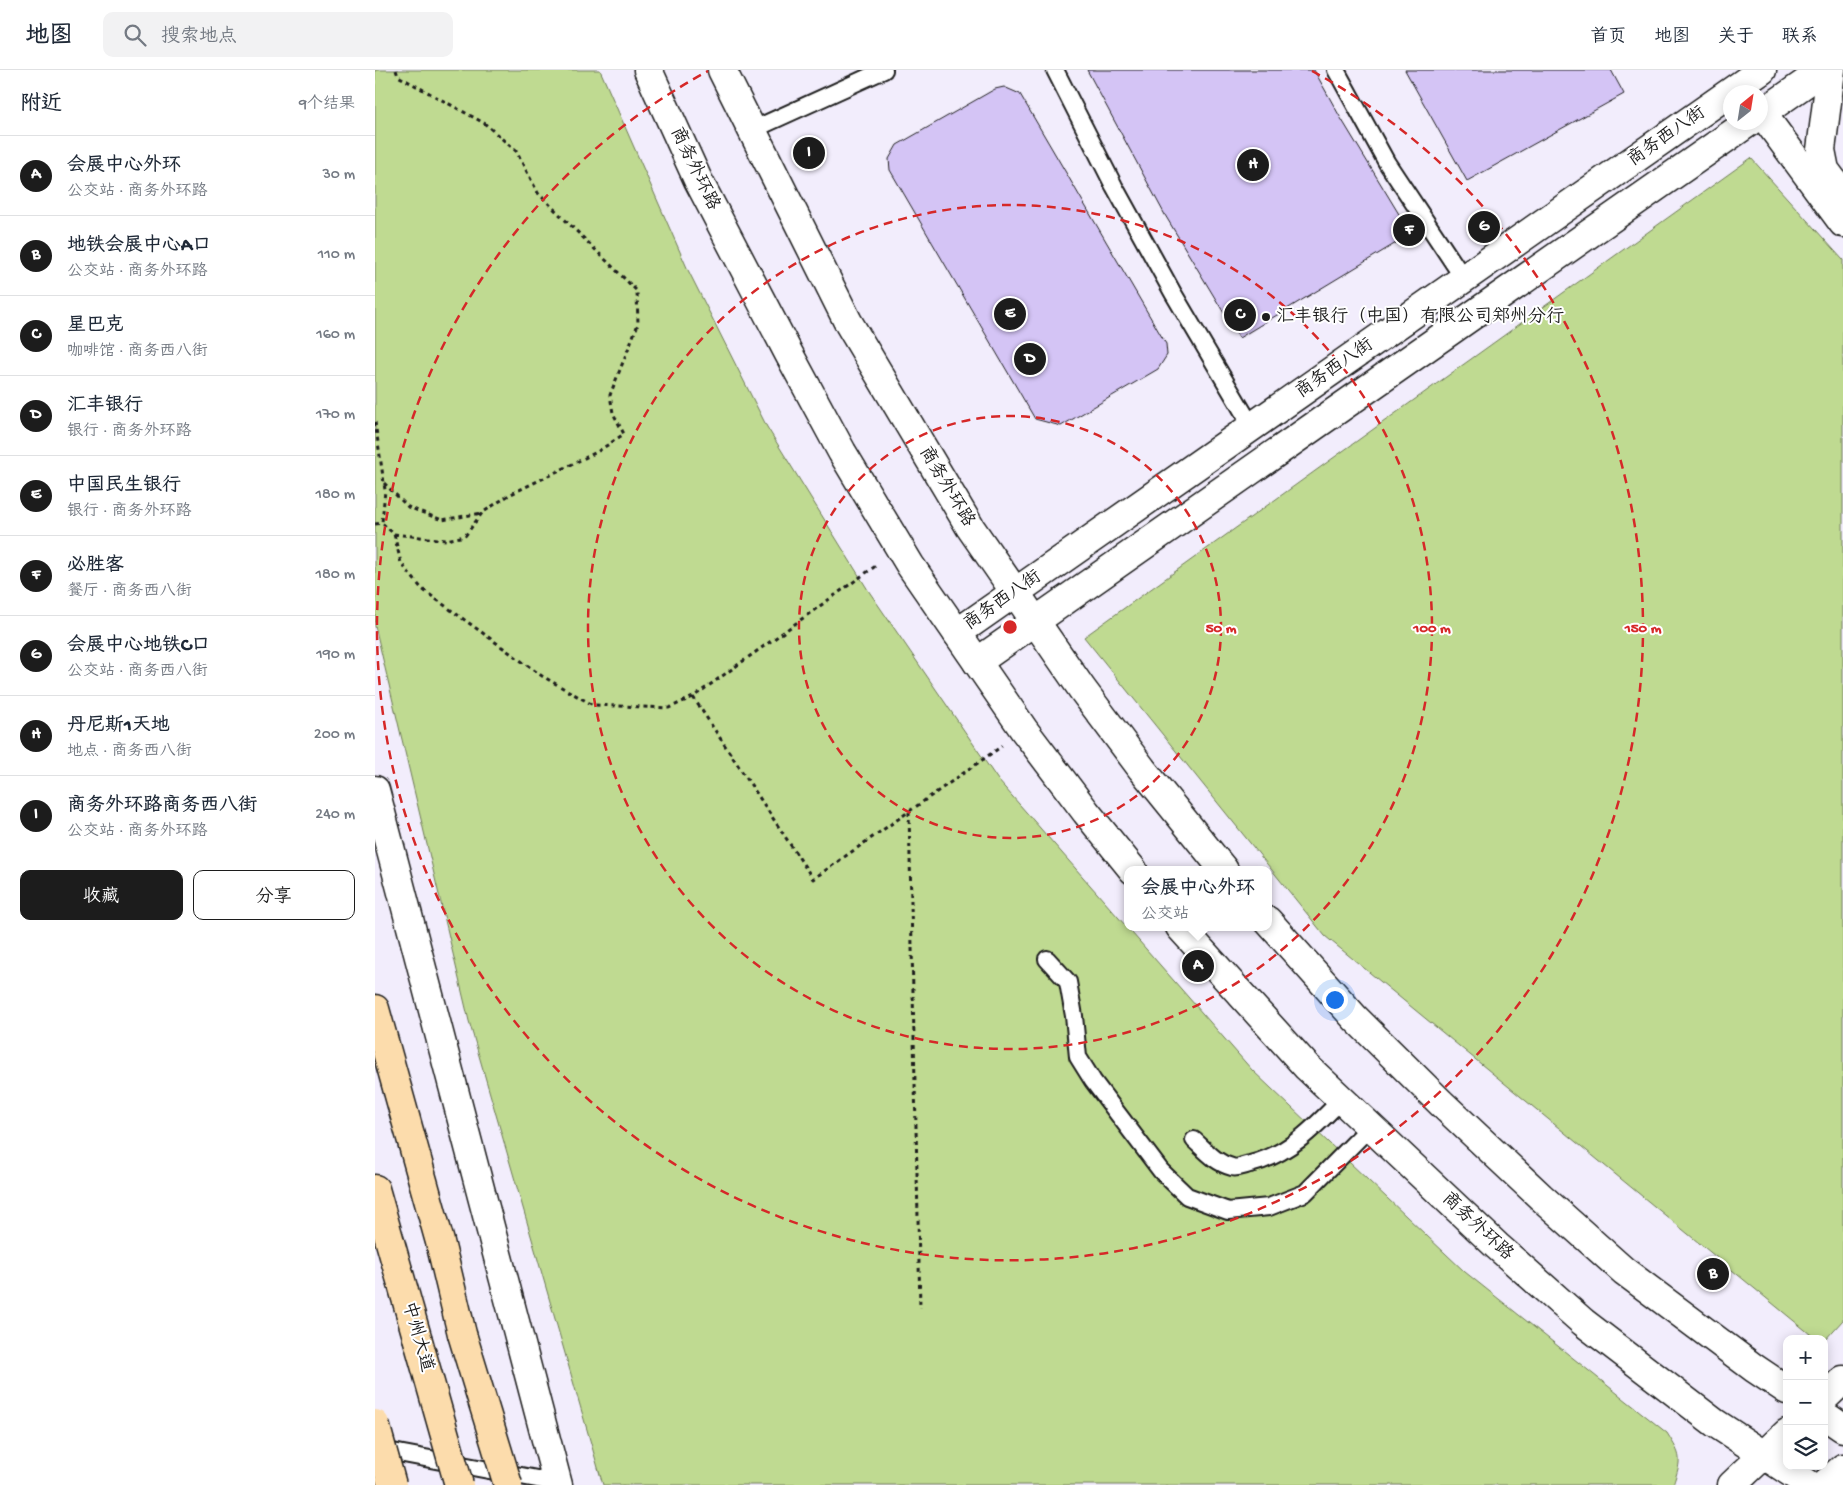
<!DOCTYPE html>
<html lang="zh">
<head>
<meta charset="utf-8">
<style>
	body { margin:0; font-family:"Gochi Hand","LXGW WenKai TC",sans-serif; background:#f2f2f3; color:#1f2937 }
	.controls { position:absolute; right:15px; bottom:15px; display:grid; overflow:hidden; border-radius:10px; box-shadow:0 2px 12px #0003 }
	.controls button { width:45px; height:45px; display:grid; place-items:center; padding:0; border:0; border-bottom:1px solid #e0e1e3; background:#fff; color:#1f2937; font:25px sans-serif }
	.compass { position:absolute; left:1348px; top:15px; width:45px; height:45px; border-radius:50%; background:#fff; box-shadow:0 2px 12px #0003; rotate:30deg }
	.you { position:absolute; left:959px; top:929px; width:18px; height:18px; margin:-12px; border:4px solid #fff; border-radius:50%; background:#1a73e8; box-shadow:0 0 0 8px #1a73e833 }
	.badge { display:grid; place-items:center; width:32px; height:32px; border-radius:50%; background:#1c1c1c; color:#fff; font-size:16px; font-weight:700 }
	.pin { position:absolute; translate:-50% -50%; border:2px solid #fff; box-shadow:0 1px 5px #0006 }
	.popup { position:absolute; left:749px; top:796px; width:148px; height:65px; box-sizing:border-box; display:grid; place-content:center; border-radius:10px; background:#fff; filter:drop-shadow(0 1px 4px #0005); font-size:16px; white-space:nowrap; color:#747a83 }
	.popup b { font-size:19px; color:#1f2937 }
	.popup::after { content:''; position:absolute; left:50%; top:100%; margin-left:-10px; border:10px solid transparent; border-top-color:#fff }
	.list { margin:0; padding:0; list-style:none }
	h2 { display:flex; justify-content:space-between; align-items:center; height:65px; margin:0; padding:0 20px; font-size:21px }
	h2 small { font-size:16px; font-weight:400; color:#747a83 }
	.list li { display:grid; grid-template-columns:32px 1fr auto; gap:15px; align-items:center; box-sizing:border-box; height:80px; padding:0 20px; border-top:1px solid #e0e1e3 }
	.list b { display:block; font-size:19px; white-space:nowrap }
	.list p { margin:0; font-size:16px; white-space:nowrap; color:#747a83 }
	.list em { font-size:16px; font-style:normal; color:#747a83 }
	.actions { display:flex; gap:10px; padding:15px 20px }
	.actions a { flex:1; padding:11px 0; border:1px solid #1c1c1c; border-radius:10px; text-align:center; font-size:18px; color:#1c1c1c }
	.actions .main { background:#1c1c1c; color:#fff }
	.icon { flex:none; width:28px; height:28px; fill:none; stroke:currentColor; stroke-width:2; stroke-linecap:round; stroke-linejoin:round }
	.map { position:relative; flex:none; width:1468px; height:1415px; overflow:hidden }
	header { display:flex; align-items:center; gap:30px; box-sizing:border-box; height:70px; padding:0 25px; background:#fff; border-bottom:1px solid #e0e1e3 }
	header strong { font-size:24px }
	nav { display:flex; gap:28px; margin-inline-start:auto; font-size:18px }
	.search { width:350px; height:45px; background:#f2f2f3; display:flex; align-items:center; gap:12px; box-sizing:border-box; padding:0 18px; border-radius:10px; color:#747a83; font-size:19px }
	main { display:flex }
	aside { flex:1; background:#fff }
	.map>svg:first-child { display:block }
	.green { fill:#bfda91; stroke:#6e7b56 }
	.building { fill:#d4c4f5; stroke:#1c1c1c }
	.lines { fill:none; stroke-linecap:round; stroke-linejoin:round }
	.service-casing { stroke:#1c1c1c; stroke-width:20 }
	.minor-casing { stroke:#1c1c1c; stroke-width:31 }
	.tertiary-casing { stroke:#1c1c1c; stroke-width:31 }
	.trunk-casing { stroke:#1c1c1c; stroke-width:31 }
	.path { stroke:#1c1c1c; stroke-width:3; stroke-dasharray:4 4; stroke-linecap:butt }
	.service { stroke:#fff; stroke-width:16 }
	.minor { stroke:#fff; stroke-width:28 }
	.tertiary { stroke:#fff; stroke-width:28 }
	.trunk { stroke:#fcdcac; stroke-width:28 }
	.trunk-bridge-casing { stroke:#1c1c1c; stroke-width:31; stroke-linecap:butt }
	.trunk-bridge { stroke:#fcdcac; stroke-width:28 }
	.ring { fill:none; stroke:#d62828; stroke-width:2.5; stroke-dasharray:9 6 }
	.poi-dot { fill:#1c1c1c; stroke:#fff; stroke-width:2 }
	.labels { text-anchor:middle; dominant-baseline:central; stroke-width:4; stroke-linejoin:round; paint-order:stroke }
	.street-label { font-size:18px; fill:#1c1c1c; stroke:#fff }
	.poi-label { font-size:18px; fill:#1c1c1c; stroke:#fff; text-anchor:start }
	.centre { fill:#d62828; stroke:#fff; stroke-width:2.5 }
	.ring-label { font-size:15px; text-anchor:middle; font-weight:bold; fill:#d62828; stroke:#fff; stroke-width:4; stroke-linejoin:round; paint-order:stroke }
</style>
</head>
<body>
<header>
<strong>地图</strong>
<div class="search"><svg class="icon" aria-label="search" viewBox="0 0 24 24"><circle cx="10" cy="10" r="6"/><path d="M15 15l6 6"/></svg>搜索地点</div>
<nav><a>首页</a><a>地图</a><a>关于</a><a>联系</a></nav>
</header>
<main>
<aside>
<h2>附近<small>9个结果</small></h2>
<ul class="list">
<li><span class="badge">A</span><div><b>会展中心外环</b><p>公交站 · 商务外环路</p></div><em>30 m</em></li>
<li><span class="badge">B</span><div><b>地铁会展中心A口</b><p>公交站 · 商务外环路</p></div><em>110 m</em></li>
<li><span class="badge">C</span><div><b>星巴克</b><p>咖啡馆 · 商务西八街</p></div><em>160 m</em></li>
<li><span class="badge">D</span><div><b>汇丰银行</b><p>银行 · 商务外环路</p></div><em>170 m</em></li>
<li><span class="badge">E</span><div><b>中国民生银行</b><p>银行 · 商务外环路</p></div><em>180 m</em></li>
<li><span class="badge">F</span><div><b>必胜客</b><p>餐厅 · 商务西八街</p></div><em>180 m</em></li>
<li><span class="badge">G</span><div><b>会展中心地铁C口</b><p>公交站 · 商务西八街</p></div><em>190 m</em></li>
<li><span class="badge">H</span><div><b>丹尼斯1天地</b><p>地点 · 商务西八街</p></div><em>200 m</em></li>
<li><span class="badge">I</span><div><b>商务外环路商务西八街</b><p>公交站 · 商务外环路</p></div><em>240 m</em></li>
</ul>
<div class="actions"><a class="main">收藏</a><a>分享</a></div>
</aside>
<div class="map">
<svg width="1468" height="1415" viewBox="0 0 1468 1415">
	<rect width="100%" height="100%" fill="#f2edfc"/>
	<filter id="ink" filterUnits="userSpaceOnUse"><feTurbulence type="fractalNoise" baseFrequency=".02" numOctaves="2"/><feDisplacementMap in="SourceGraphic" scale="10" xChannelSelector="R" yChannelSelector="G"/><feConvolveMatrix kernelMatrix="1 2 1 2 8 2 1 2 1" color-interpolation-filters="sRGB"/></filter>
	<g filter="url(#ink)">
		<path class="green" d="M0,0H225L313,200L392,357L493,520L623,710L877,1000L1090,1202L1292,1363C1307,1387 1307,1388 1298,1415H228L94,951L0,556Z
			M1376,88L1468,190V1250L1449,1271V1269H1441L950,866L709,567Z"/>
		<path class="building" d="M712,0H939L964,45L1036,164L864,268L790,145Z
			M1030,0H1236L1249,24L1092,111Z
			M629,17L645,24L791,274L792,285L783,299L686,356L660,349L515,100L514,89L522,75L620,19Z"/>
		<g class="lines">
			<defs>
				<path id="service" d="M680,0L739,116L798,223L877,357
					M961,0L1012,93L1089,209
					M377,60L509,0
					M672,889L693,912L699,946L703,987L718,1011L786,1101L812,1126L853,1141L894,1137L930,1123L995,1057
					M819,1070C831,1081 841,1093 857,1097C862,1099 870,1095 875,1094C913,1085 940,1057 966,1030
					M2,1379L183,1413"/>
				<path id="minor" d="M1386,42L1468,153
					M1386,44L1449,0
					M582,563L1387,0
					M602,592L1374,52
					M0,720L183,1415
					M1449,1328L1468,1310
					M1357,1415L1412,1363"/>
				<path id="tertiary" d="M273,0L323,110L414,284L467,382L535,495L649,660L711,742L758,800
					M347,0L473,252L595,457L707,619L767,699L849,800
					M1456,0L1446,80L1450,100L1468,124
					M893,851L980,948L1066,1033L1166,1127L1249,1201L1379,1298L1412,1320
					M805,857L932,997L1122,1176L1208,1252L1340,1353L1435,1415
					M1449,1345L1468,1358
					M1449,1415L1468,1398"/>
				<path id="trunk" d="M0,939L65,1172L87,1264
					M0,1119L42,1267"/>
			</defs>
			<use href="#service" class="service-casing"/>
			<use href="#minor" class="minor-casing"/>
			<use href="#tertiary" class="tertiary-casing"/>
			<use href="#trunk" class="trunk-casing"/>
			<path class="path" d="M0,352L10,420L7,453
				M9,413L33,437L67,450L107,443
				M0,454L7,453L19,464L26,493L47,519L167,606L218,635L294,638L318,627L502,495
				M19,464L71,470L90,466L107,443L134,425L222,382L249,364L238,343L235,325L263,254L262,221L163,123L141,81L109,53L23,6L21,0
				M318,627L438,809L627,676
				M534,742L545,1238"/>
			<use href="#service" class="service"/>
			<use href="#minor" class="minor"/>
			<use href="#tertiary" class="tertiary"/>
			<use href="#trunk" class="trunk"/>
			<defs>
				<path id="trunk-bridge" d="M87,1264L133,1415
					M42,1267L84,1415
					M0,1354L17,1415"/>
			</defs>
			<use href="#trunk-bridge" class="trunk-bridge-casing"/>
			<use href="#trunk-bridge" class="trunk-bridge"/>
		</g>
	</g>
	<g class="ring">
		<circle cx="635" cy="557" r="211"/>
		<circle cx="635" cy="557" r="422"/>
		<path d="M937 1A633 633 0 1 1 333 1"/>
	</g>
	<circle class="poi-dot" cx="891" cy="247" r="5"/>
	<g class="labels">
		<g class="street-label">
			<text transform="translate(1292 67) rotate(-35)">商务西八街</text>
			<text transform="translate(319 99) rotate(64)">商务外环路</text>
			<text transform="translate(960 299) rotate(-35)">商务西八街</text>
			<text transform="translate(571 417) rotate(59)">商务外环路</text>
			<text transform="translate(628 531) rotate(-35)">商务西八街</text>
			<text transform="translate(1102 1157) rotate(43)">商务外环路</text>
			<text transform="translate(42 1267) rotate(74)">中州大道</text>
		</g>
		<g class="poi-label">
			<text x="901" y="247">汇丰银行（中国）有限公司郑州分行</text>
		</g>
	</g>
	<circle cx="635" cy="557" r="8" class="centre"/>
	<g class="ring-label">
		<text x="846" y="562">50 m</text>
		<text x="1057" y="562">100 m</text>
		<text x="1268" y="562">150 m</text>
	</g>
</svg>
<div class="controls">
<button>+</button>
<button>−</button>
<button><svg class="icon" aria-label="layers" viewBox="0 0 24 24"><path d="M12 4l9 5-9 5-9-5zM3 14l9 5 9-5"/></svg></button>
</div>
<svg class="compass" viewBox="-18 -18 36 36"><path d="M0-13l5 13h-10z" fill="#e53935"/><path d="M0 13l5-13h-10z" fill="#747a83"/></svg>
<div class="you"></div>
<div class="pin badge" style="left:823px;top:896px">A</div>
<div class="popup"><b>会展中心外环</b>公交站</div>
<div class="pin badge" style="left:1338px;top:1204px">B</div>
<div class="pin badge" style="left:865px;top:245px">C</div>
<div class="pin badge" style="left:655px;top:289px">D</div>
<div class="pin badge" style="left:635px;top:244px">E</div>
<div class="pin badge" style="left:1034px;top:160px">F</div>
<div class="pin badge" style="left:1109px;top:157px">G</div>
<div class="pin badge" style="left:878px;top:95px">H</div>
<div class="pin badge" style="left:434px;top:83px">I</div>
</div>
</main>
</body>
</html>
